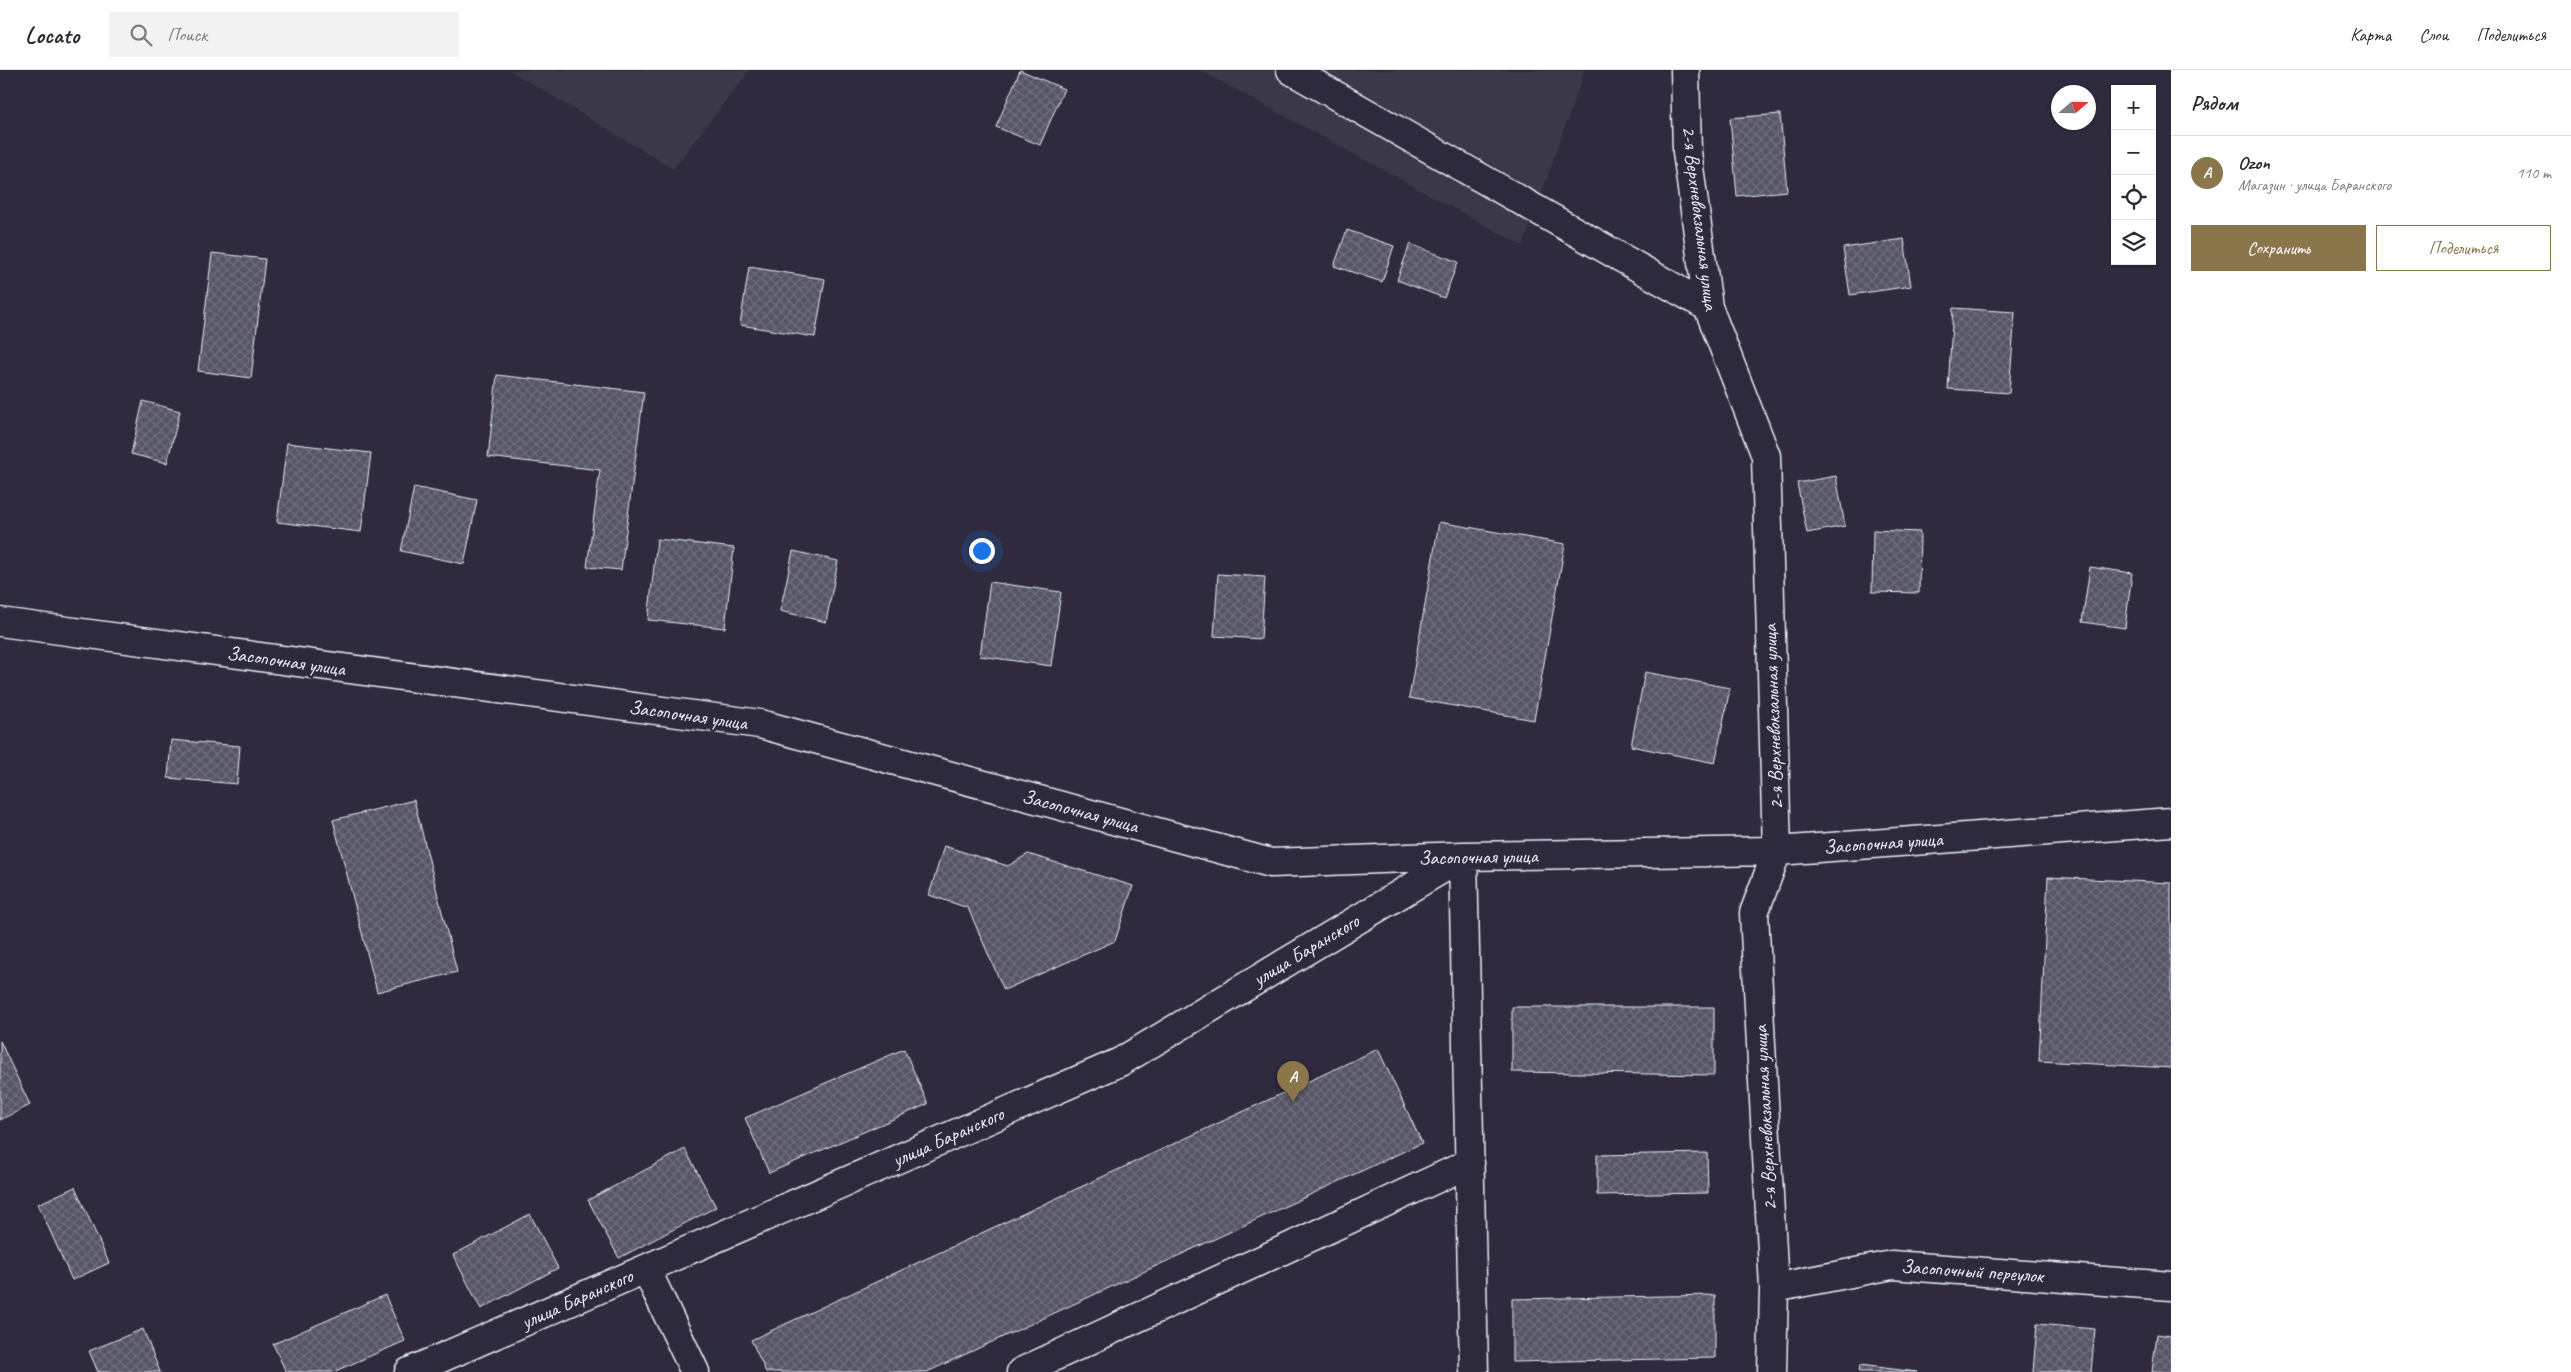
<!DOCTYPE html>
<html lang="ru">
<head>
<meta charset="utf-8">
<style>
	body { margin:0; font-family:Caveat,sans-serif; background:#f2f2f3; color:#2b2b33 }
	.controls { position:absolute; right:15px; top:15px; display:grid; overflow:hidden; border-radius:0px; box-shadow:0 1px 4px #0004 }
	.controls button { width:45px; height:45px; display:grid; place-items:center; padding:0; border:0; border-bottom:1px solid #e1e1e2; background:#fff; color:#2b2b33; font:25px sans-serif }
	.compass { position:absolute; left:2051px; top:15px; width:45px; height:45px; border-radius:50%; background:#fff; box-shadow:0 1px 4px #0004; rotate:70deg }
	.you { position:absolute; left:981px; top:480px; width:18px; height:18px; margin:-12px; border:4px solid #fff; border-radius:50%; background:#1a73e8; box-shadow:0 0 0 8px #1a73e833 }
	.badge { display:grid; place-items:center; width:32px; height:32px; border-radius:50%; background:#8a764a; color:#fff; font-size:16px; font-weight:700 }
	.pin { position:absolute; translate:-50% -41px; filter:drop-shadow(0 1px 2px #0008) }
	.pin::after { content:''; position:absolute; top:26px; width:18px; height:15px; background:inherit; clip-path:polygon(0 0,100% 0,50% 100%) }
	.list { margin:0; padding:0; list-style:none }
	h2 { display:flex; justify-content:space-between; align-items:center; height:65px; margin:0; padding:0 20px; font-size:21px }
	h2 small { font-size:16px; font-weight:400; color:#7c7c81 }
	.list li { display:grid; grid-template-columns:32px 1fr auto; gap:15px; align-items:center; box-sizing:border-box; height:75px; padding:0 20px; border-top:1px solid #e1e1e2 }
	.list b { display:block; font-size:19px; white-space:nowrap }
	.list p { margin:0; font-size:16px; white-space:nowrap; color:#7c7c81 }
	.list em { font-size:16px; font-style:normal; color:#7c7c81 }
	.actions { display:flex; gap:10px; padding:15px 20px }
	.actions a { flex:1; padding:11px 0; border:1px solid #8a764a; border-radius:0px; text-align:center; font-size:18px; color:#8a764a }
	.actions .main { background:#8a764a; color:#fff }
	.icon { flex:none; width:28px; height:28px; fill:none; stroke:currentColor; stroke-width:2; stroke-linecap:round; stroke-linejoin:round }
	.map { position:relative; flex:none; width:2171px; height:1302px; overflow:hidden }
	header { display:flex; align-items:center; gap:30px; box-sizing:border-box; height:70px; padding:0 25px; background:#fff; border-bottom:1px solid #e1e1e2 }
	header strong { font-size:24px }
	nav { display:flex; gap:28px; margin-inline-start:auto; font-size:18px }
	.search { width:350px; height:45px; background:#f2f2f3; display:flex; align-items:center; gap:12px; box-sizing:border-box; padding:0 18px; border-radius:0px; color:#7c7c81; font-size:19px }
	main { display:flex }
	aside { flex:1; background:#fff }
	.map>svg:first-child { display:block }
	.built { fill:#3b3749 }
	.building { fill:url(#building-cross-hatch); stroke:#e8f1f8 }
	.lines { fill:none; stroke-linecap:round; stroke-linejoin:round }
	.minor-casing { stroke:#e8f1f8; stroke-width:31 }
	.minor { stroke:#2f2a3d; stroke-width:28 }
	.labels { text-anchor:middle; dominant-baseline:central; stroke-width:5; stroke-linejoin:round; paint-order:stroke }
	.street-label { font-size:20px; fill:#e8f1f8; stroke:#2f2a3d }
</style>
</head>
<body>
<header>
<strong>Locato</strong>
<div class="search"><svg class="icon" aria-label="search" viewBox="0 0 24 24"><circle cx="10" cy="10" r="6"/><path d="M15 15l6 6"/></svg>Поиск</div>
<nav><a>Карта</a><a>Слои</a><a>Поделиться</a></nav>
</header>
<main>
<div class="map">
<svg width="2171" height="1302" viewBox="0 0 2171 1302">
	<defs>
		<pattern id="building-cross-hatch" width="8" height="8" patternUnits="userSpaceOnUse" patternTransform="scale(1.25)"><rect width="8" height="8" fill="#575565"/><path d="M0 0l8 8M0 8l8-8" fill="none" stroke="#6f6e7c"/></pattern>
	</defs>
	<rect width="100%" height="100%" fill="#2f2a3d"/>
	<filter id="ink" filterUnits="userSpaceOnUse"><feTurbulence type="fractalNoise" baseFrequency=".02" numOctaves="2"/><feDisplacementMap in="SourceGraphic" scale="10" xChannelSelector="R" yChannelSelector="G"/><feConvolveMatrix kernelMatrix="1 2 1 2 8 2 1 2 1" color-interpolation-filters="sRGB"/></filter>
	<g filter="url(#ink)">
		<path class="built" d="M509,0H750L673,99Z
			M1199,0H1585L1523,176Z"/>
		<path class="building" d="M1020,0L1064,19L1040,75L996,57Z
			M1780,44L1787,121L1737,126L1730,48Z
			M1347,160L1394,176L1382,212L1334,196Z
			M1904,169L1911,216L1850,225L1843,178Z
			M1410,174L1458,192L1444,228L1397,210Z
			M212,183L265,189L251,308L198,301Z
			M749,197L825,209L815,267L740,255Z
			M1953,238L2015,242L2009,323L1948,319Z
			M497,305L644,322L621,500L587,497L600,400L488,387Z
			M143,331L180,341L167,393L131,384Z
			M287,373L371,383L361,462L277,452Z
			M1836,406L1845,456L1807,463L1797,413Z
			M414,417L477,430L464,494L401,481Z
			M1439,452L1565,474L1534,650L1409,628Z
			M1873,460L1920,462L1919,523L1872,522Z
			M657,469L734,478L725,558L648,550Z
			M793,481L838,491L826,552L780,541Z
			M2090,497L2132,503L2125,558L2082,552Z
			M1218,504L1265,507L1261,569L1214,566Z
			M990,512L1061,522L1051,596L980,586Z
			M1645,602L1730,618L1715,693L1631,676Z
			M171,670L240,676L237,714L168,708Z
			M414,730L457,902L377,922L333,750Z
			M944,776L1008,796L1028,784L1133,816L1115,871L1004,920L968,838L929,825Z
			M2048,807L2171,813V998L2039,991Z
			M1512,937H1714V1005L1512,1002Z
			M0,971L30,1035L0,1050Z
			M904,979L928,1034L769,1103L745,1048Z
			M1378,979L1422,1073L927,1302H766L751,1270Z
			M685,1079L716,1137L619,1188L588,1130Z
			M1707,1083L1708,1123L1597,1125V1085Z
			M75,1117L109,1193L72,1210L38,1134Z
			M530,1144L558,1198L481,1239L453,1185Z
			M385,1225L405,1271L333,1302H286L273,1274Z
			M1715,1225V1288L1512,1292V1229Z
			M2037,1254L2095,1259L2091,1302H2033Z
			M143,1259L160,1302H98L89,1281Z
			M2157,1264L2171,1266V1302H2152Z
			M1860,1295L1917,1302H1859Z"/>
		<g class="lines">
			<defs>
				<path id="minor" d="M1291,0L1708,237
					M1685,0L1687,82L1708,237L1766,386L1777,781L1754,843L1774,1218L1772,1302
					M0,552L760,654L1271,793L1463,786L1777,781L2171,752
					M1463,786L1474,1302
					M646,1199L695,1302
					M1774,1218L1892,1195L2171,1216
					M409,1302L1120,992L1462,787
					M1021,1302L1470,1093"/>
			</defs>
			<use href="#minor" class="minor-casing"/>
			<use href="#minor" class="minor"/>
		</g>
	</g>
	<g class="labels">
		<g class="street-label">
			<text transform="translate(1700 148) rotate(83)">2-я Верхневокзальная улица</text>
			<text transform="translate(286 591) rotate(8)">Засопочная улица</text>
			<text transform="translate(688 645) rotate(8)">Засопочная улица</text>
			<text transform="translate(1773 647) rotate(-92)">2-я Верхневокзальная улица</text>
			<text transform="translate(1080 741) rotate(15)">Засопочная улица</text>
			<text transform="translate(1883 773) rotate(-4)">Засопочная улица</text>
			<text transform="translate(1478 787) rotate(-1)">Засопочная улица</text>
			<text transform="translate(1306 880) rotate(-31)">улица Баранского</text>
			<text transform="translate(1765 1048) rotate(-93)">2-я Верхневокзальная улица</text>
			<text transform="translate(948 1067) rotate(-24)">улица Баранского</text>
			<text transform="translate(1972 1201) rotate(4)">Засопочный переулок</text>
			<text transform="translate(577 1229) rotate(-24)">улица Баранского</text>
		</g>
	</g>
</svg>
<div class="controls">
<button>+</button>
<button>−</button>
<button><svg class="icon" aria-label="locate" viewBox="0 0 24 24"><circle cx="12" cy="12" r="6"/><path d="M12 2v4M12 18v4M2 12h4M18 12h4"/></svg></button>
<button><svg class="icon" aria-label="layers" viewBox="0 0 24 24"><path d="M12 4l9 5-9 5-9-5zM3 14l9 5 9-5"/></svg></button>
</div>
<svg class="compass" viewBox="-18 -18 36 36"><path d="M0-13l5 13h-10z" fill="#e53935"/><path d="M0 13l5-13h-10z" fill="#7c7c81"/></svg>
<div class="you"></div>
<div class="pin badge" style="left:1293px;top:1032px">A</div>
</div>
<aside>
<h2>Рядом<small></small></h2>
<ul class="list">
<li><span class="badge">A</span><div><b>Ozon</b><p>Магазин · улица Баранского</p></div><em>110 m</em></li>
</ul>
<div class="actions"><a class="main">Сохранить</a><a>Поделиться</a></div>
</aside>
</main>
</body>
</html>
